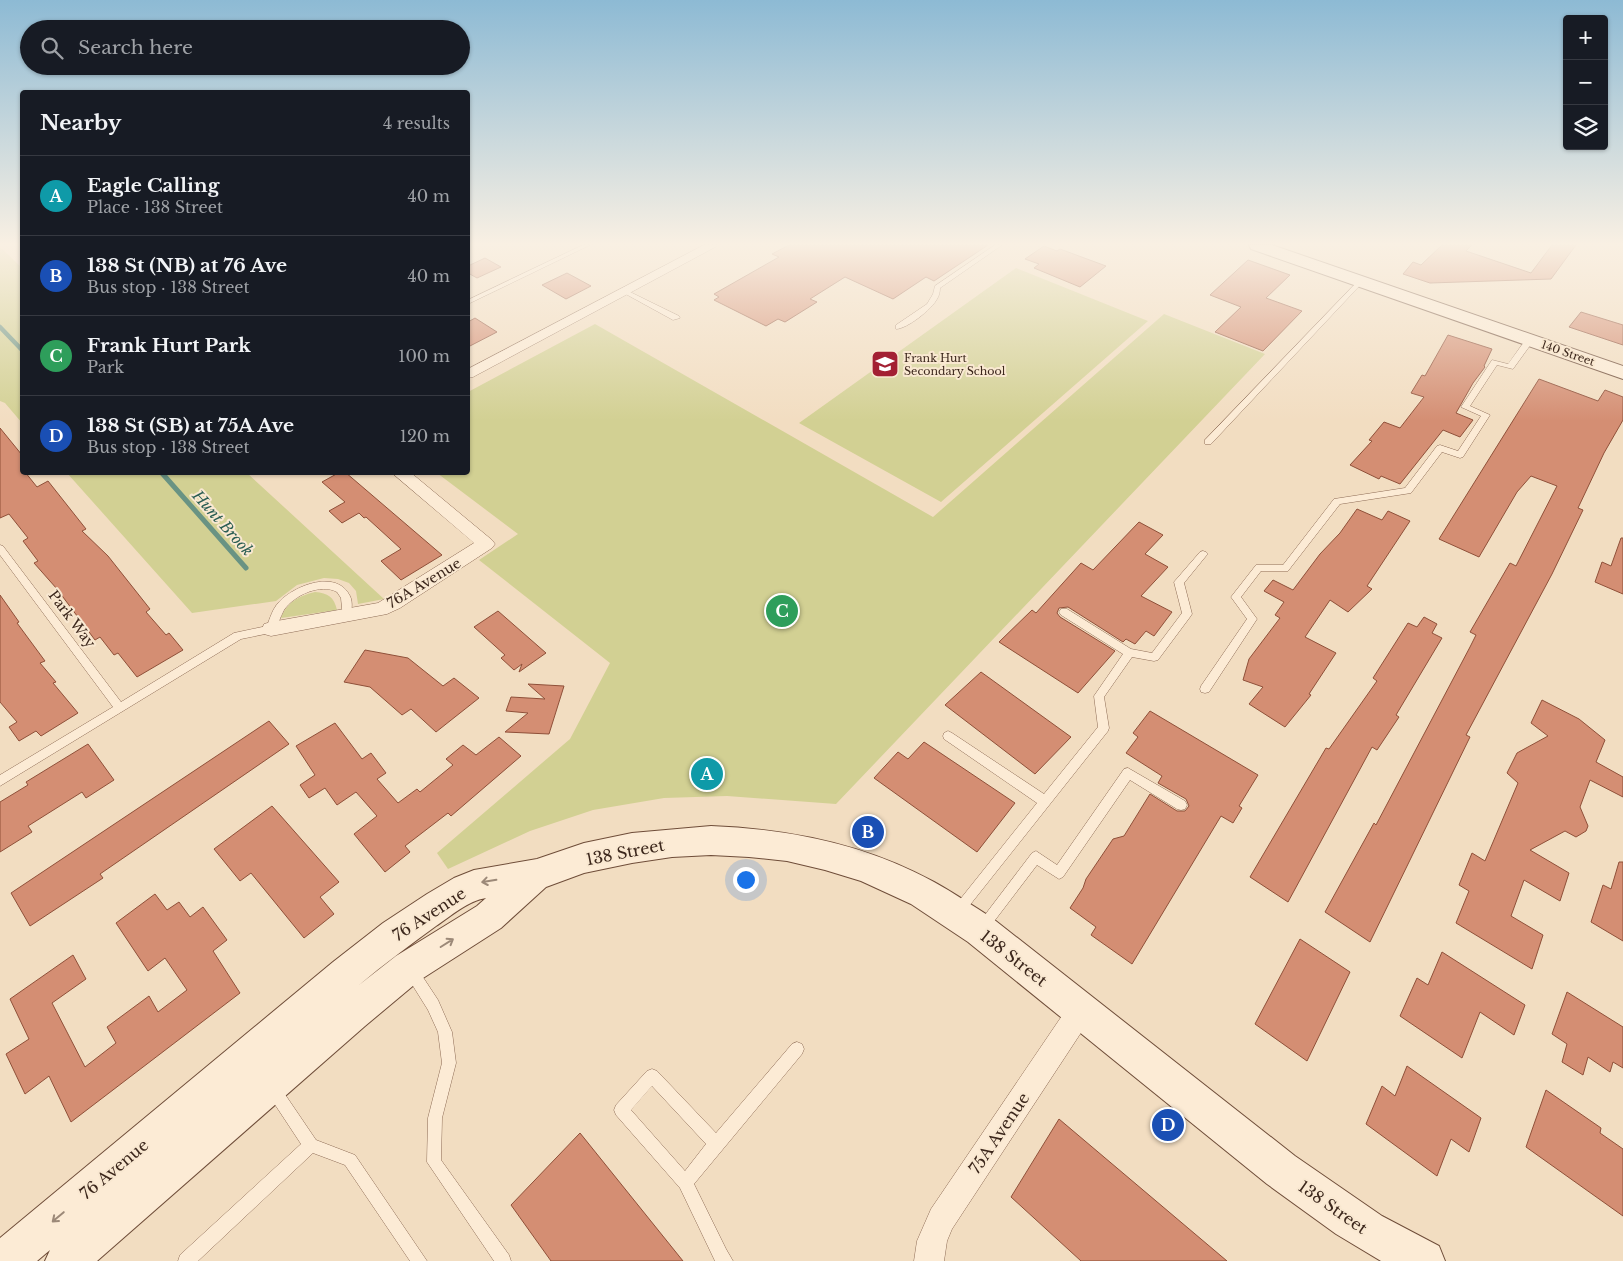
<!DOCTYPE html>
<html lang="en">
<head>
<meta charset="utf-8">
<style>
	body { margin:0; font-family:"Libre Baskerville",serif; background:#20242c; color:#f1f3f6 }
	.controls { position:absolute; right:15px; top:15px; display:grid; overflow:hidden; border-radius:5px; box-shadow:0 1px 4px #0004 }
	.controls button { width:45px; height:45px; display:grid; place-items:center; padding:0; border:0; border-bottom:1px solid #363941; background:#171b24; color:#f1f3f6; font:25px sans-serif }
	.you { position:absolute; left:745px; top:879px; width:18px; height:18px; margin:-12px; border:4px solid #fff; border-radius:50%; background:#1a73e8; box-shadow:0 0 0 8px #1a73e833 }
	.badge { display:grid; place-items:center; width:32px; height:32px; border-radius:50%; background:#ea580c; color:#fff; font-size:16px; font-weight:700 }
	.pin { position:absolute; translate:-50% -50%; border:2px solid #fff; box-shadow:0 1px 5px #0006 }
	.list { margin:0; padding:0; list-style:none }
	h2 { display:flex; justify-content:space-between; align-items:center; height:65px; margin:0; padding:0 20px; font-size:21px }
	h2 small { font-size:16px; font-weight:400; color:#9ea1a6 }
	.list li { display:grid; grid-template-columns:32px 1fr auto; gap:15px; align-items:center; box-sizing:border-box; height:80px; padding:0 20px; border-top:1px solid #363941 }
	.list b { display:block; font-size:19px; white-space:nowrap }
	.list p { margin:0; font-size:16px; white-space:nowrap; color:#9ea1a6 }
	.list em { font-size:16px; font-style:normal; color:#9ea1a6 }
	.icon { flex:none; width:28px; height:28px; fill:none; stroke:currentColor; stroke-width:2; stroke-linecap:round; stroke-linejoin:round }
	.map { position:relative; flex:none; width:1623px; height:1261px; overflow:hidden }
	.search { position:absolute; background:#171b24; box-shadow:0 1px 4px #0004; left:20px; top:20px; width:450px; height:55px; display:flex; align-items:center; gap:12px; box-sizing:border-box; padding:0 18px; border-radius:28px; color:#9ea1a6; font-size:19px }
	.panel { position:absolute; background:#171b24; box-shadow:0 1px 4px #0004; left:20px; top:90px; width:450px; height:385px; border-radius:5px }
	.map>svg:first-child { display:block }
	.green { fill:#d2d093 }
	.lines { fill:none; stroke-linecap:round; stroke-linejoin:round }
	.stream-far1 { stroke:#699383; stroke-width:4.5 }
	.stream { stroke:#699383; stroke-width:5 }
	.building { fill:#d48e73; stroke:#8f5039 }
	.service-casing { stroke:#8e6c56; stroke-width:1 }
	.minor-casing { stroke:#8e6c56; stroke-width:1 }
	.secondary-casing { stroke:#6f4d39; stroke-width:2 }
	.service { fill:#fcebd5; fill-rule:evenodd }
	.minor { fill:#fcebd5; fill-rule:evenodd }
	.secondary { fill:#fcebd5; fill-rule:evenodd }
	.oneway { stroke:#9c8978 }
	.labels { text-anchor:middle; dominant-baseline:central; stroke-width:4; stroke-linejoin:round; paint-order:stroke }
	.far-street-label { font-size:11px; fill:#3c271c; stroke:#f9e8d1 }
	.far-poi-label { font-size:11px; fill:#3c271c; stroke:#f9e8d1; text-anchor:start }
	.street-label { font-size:14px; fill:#3c271c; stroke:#f9e8d1 }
	.water-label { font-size:15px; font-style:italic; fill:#2a5d53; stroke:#f9e8d1 }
	.near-street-label { font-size:16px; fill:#3c271c; stroke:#f9e8d1 }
</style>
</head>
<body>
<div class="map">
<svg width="1623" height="1261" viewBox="0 0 1623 1261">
	<rect width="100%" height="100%" fill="#f2ddc1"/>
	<path class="green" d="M0,247L22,268V423L5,403L0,401Z
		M1016,268L1148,321L941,502L799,423Z
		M1164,314L1265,354L836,804L727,796L664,798L593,810L530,831L448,869L437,853L570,739L610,663L479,560L518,534L437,473L468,472V392L595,324L933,517Z
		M67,473H247L384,599L358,604L356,591L349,583L338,579L324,578L297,585L276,601L192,613Z
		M315,592C328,593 334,597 337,610L281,618C287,602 299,596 315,592Z"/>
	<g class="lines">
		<path class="stream-far1" d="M0,327L22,350"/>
		<path class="stream" d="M161,472L246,568"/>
	</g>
	<path class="building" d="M789,245H988L934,281L926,277L893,299L845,277L810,299L817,302L785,322L778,319L766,326L714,300L719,297L714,294L779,257L772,254Z
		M1442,245H1472L1466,251L1531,273L1552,245H1576L1551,279L1430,283L1403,274L1413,262L1421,265Z
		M1044,246L1057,251L1060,249L1106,266L1080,287L1034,268L1039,264L1025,259Z
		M485,258L501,267L477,278L468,273V266Z
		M1248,260L1290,275L1266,298L1302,311L1263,351L1215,332L1241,307L1210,295Z
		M567,273L591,286L566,299L542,285Z
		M1581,312L1623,325V345L1569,327Z
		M475,318L497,332L468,347V322Z
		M1448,335L1492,349L1484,366L1485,367L1473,383L1456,413L1473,420L1460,437L1443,430L1400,484L1381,476L1379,479L1350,465L1372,441L1369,440L1384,422L1400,428L1424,397L1411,393L1422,375L1425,376Z
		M1539,379L1598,401L1605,390L1623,397V420L1604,453L1578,508L1583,510L1552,574L1466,735L1470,737L1370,942L1325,912L1374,823L1376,825L1470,647L1476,635L1470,632L1510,563L1516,566L1557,486L1531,476L1517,492L1479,557L1439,539Z
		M0,428L22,455V472H25L37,487L48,481L86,529L82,531L108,556L150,609L146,612L166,635L169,633L183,650L137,677L118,653L114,655L100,637L95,640L57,589L34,563L38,561L23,541L28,538L9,514L0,518Z
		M340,472H345L442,555L401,580L381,561L401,549L366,517L364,518L359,513L342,523L329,511L345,502L322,482Z
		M1357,509L1382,520L1388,511L1410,521L1367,586L1372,589L1348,612L1330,600L1305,637L1336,653L1309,694L1311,695L1285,727L1249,704L1263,687L1243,680L1249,659L1280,618L1275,615L1284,602L1264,591L1273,580L1293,590L1320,554L1340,533Z
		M1139,522L1163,535L1145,554L1168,567L1141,596L1172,612L1154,636L1146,631L1135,644L1126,639L1123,642L1068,607L1059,608L1057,613L1060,617L1115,651L1078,693L999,642L1032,610L1036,613L1081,563L1093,570Z
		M1621,538H1623V594L1595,582L1602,562L1611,566Z
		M0,595L19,622L17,623L45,661L40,663L56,682L53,683L78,713L41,736L36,731L19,741L9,727L17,722L0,702Z
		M498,611L546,653L519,672L522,664L514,670L501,658L505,655L474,627Z
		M1424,617L1437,624L1432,633L1442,638L1396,715L1399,717L1377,750L1372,747L1288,902L1250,877L1326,748L1329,749L1377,681L1373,678L1408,623L1417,627Z
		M365,650L408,658L443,686L454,678L479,698L436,732L411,709L402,715L370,687L344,682Z
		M981,672L1071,737L1035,774L945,705Z
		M528,684L564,686L549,734L505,732L528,713L506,711L511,697L545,699Z
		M1542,700L1579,719L1605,740L1596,762L1623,777V797L1590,780L1580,807L1588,826L1586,831L1576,837L1565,831L1530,850L1569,873L1560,901L1524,880L1511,916L1543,935L1532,969L1456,923L1469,891L1459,885L1472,853L1485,861L1518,783L1507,773L1517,753L1548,736L1531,723Z
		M1150,711L1258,775L1239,806L1242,808L1233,823L1221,816L1132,964L1091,935L1096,927L1070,908L1083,888L1086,879L1113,839L1124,836L1150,794L1177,811H1185L1189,806L1186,799L1158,783L1162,776L1126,753L1138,737L1133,733Z
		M269,721L289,744L100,874L103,878L30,926L11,893Z
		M335,723L362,759L371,753L386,773L377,779L398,803L417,789L420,792L453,765L446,759L463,745L476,755L499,737L521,756L451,816L448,813L405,846L410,852L385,872L354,834L377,816L356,792L337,805L325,788L309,798L300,785L315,775L296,746Z
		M924,742L1015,803L977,852L874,778L898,752L908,759Z
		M88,744L114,780L86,798L82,792L28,826L32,832L0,852V802L28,785L26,782Z
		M272,806L339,882L320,897L334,914L304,938L251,873L240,881L214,849Z
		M1619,862H1623V941L1591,922L1603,885L1611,889Z
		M155,894L167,910L179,902L190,917L203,907L227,940L213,951L240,993L71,1122L49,1076L25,1094L6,1054L29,1039L10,999L73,955L86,979L52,1003L85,1067L116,1043L107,1027L149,996L158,1012L187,990L165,958L148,971L116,923Z
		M1300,939L1350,972L1307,1061L1255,1024Z
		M1442,952L1525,1005L1514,1035L1480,1012L1462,1058L1400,1016L1417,978L1428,985Z
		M1567,992L1623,1027V1068L1613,1062L1610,1072L1588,1057L1583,1075L1562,1062L1567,1044L1552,1034Z
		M1407,1066L1481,1118L1469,1152L1451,1139L1437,1176L1366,1124L1382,1086L1395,1096Z
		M1546,1090L1601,1128L1600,1133L1623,1149V1216L1526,1147Z
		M1059,1119L1227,1261H1081L1011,1197Z
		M580,1133L683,1261H551L511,1205Z"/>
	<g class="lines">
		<defs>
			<path id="service" d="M583,245H590L468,304V300Z
				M995,245H1002L940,288C940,292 939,296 937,299C932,309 907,329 896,329V325L927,304L933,294L935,286Z
				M1359,280L1364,281L1211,444H1205V440Z
				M624,289L679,316L680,318L673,320L622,292V290Z
				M1527,338H1530L1534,340L1513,369L1497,365L1470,406L1490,415L1463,457L1460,458L1442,452L1411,493L1340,504L1288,571H1261L1241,597L1257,619L1209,692L1205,693L1201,692L1200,689L1201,686L1247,619L1231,597L1256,565H1283L1334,499L1405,488L1437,446L1440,445L1458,451L1481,416L1461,407L1492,360L1508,364Z
				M0,545L3,546L121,702L234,633L267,626C270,618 273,608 279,602C295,585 337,569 350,596C353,602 352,612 349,619H343L341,598L337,592C321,583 294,595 284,610C280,617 278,625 275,632L241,639L0,786V775L113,707L0,555Z
				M1203,551L1206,552L1208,554L1206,556L1184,583L1192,614L1190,617L1158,660L1154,661L1132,657L1104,697L1109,728L1108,731L962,915L958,917L954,915L952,911L954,907L1037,803L944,739L943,736L944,733L948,731L952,733L1044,794L1098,727L1094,696L1123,654L1061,615L1059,612L1061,609H1067L1131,649L1152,653L1182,613L1174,582L1200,552Z
				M1128,768L1185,801L1187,805L1185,809L1181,810L1177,809L1130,780L1063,877L1059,879L1037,865L986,932L982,934L978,932L976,928L978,924L1032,853L1036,851L1057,865L1124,769Z
				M410,963L415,965L438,1000L452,1032L456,1063L442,1118L441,1160L509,1255L511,1261H494L427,1162L428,1118L442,1063L438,1032L428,1010L403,970L405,965Z
				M797,1042L802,1044L804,1049L802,1054L694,1184L726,1249L733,1261H715L680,1188L616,1115L614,1110L616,1105L647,1071L652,1069L657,1071L716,1133L792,1044ZM652,1086L706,1144L685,1171L631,1110Z
				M273,1082L278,1084L316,1140L355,1155L427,1261H410L345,1165L313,1153L198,1261H178L180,1255L301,1144L268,1094L266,1089L268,1084Z"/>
			<path id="minor" d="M704,245H719L473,377L468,378V369Z
				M391,472H410L492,540L495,544L492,548L400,608L387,614L271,636L264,634L262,629L264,624L271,622L378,603L474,543Z
				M1081,997L1090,1001L1094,1010L1090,1019L952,1229L947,1241L944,1261H914L917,1241L931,1209L1072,1001Z"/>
			<path id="secondary" d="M1249,245H1272L1623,366V379L1251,249Z
				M711,826C788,829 865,844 934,882C954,893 973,906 992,918L1295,1156L1382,1216L1439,1246L1445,1261H1381L1336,1234L1267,1184L968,942L911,904L861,881L825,870L787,861L749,857L711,855L672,857L632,863L584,873L546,887L501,928L420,980L365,1026L97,1261H45L50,1250L37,1261H0V1238L333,962L383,923L427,894L454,878L474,870L537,859L584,843L632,833ZM486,898L477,906L396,956L359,985C384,964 410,945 436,926C452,915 468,901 486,898Z"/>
		</defs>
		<use href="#service" class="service-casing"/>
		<use href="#minor" class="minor-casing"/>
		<use href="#secondary" class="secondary-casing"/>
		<use href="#service" class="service"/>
		<use href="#minor" class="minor"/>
		<use href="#secondary" class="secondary"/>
	</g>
	<defs><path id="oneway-shaft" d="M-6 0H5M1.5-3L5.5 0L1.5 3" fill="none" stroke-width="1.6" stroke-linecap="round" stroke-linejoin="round" transform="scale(1.25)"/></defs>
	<g class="oneway">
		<use href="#oneway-shaft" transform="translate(489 881) rotate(171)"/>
		<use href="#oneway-shaft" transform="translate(447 943) rotate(-32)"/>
		<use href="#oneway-shaft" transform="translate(58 1217) rotate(140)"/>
	</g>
	<linearGradient id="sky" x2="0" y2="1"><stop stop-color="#8dbad4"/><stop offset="0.58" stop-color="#f9f0e3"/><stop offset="1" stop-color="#f9f0e3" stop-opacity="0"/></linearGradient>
	<rect width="1623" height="421" fill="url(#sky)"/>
	<defs>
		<symbol id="school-square" viewBox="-11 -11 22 22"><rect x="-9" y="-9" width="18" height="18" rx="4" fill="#a32033" stroke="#f9e8d1"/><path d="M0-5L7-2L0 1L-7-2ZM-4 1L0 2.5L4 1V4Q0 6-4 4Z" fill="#fff"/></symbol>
	</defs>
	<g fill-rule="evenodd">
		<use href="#school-square" x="869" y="348" width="32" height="32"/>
	</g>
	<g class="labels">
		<g class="far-street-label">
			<text transform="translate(1568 353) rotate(19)">140 Street</text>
		</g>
		<g class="far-poi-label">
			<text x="904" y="358">Frank Hurt<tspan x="904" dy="13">Secondary School</tspan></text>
		</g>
		<g class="street-label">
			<text transform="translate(424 583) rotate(-31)">76A Avenue</text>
			<text transform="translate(72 619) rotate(53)">Park Way</text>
		</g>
		<g class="water-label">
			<text transform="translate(223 523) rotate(48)">Hunt Brook</text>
		</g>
		<g class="near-street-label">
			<text transform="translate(625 852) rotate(-11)">138 Street</text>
			<text transform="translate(429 914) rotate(-33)">76 Avenue</text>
			<text transform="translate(1014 958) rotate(38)">138 Street</text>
			<text transform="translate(999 1133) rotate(-56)">75A Avenue</text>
			<text transform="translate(114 1169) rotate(-40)">76 Avenue</text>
			<text transform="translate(1333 1207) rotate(35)">138 Street</text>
		</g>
	</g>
</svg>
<div class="controls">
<button>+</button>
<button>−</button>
<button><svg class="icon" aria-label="layers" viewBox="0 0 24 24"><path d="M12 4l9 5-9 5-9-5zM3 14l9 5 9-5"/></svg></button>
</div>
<div class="you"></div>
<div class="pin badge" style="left:707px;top:774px;background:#0f9aa8">A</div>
<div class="pin badge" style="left:868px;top:832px;background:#1a4fb4">B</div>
<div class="pin badge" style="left:782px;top:611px;background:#2e9e5b">C</div>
<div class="pin badge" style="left:1168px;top:1125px;background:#1a4fb4">D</div>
<div class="search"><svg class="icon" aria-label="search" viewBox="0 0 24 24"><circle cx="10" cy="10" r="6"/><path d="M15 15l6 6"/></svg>Search here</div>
<section class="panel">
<h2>Nearby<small>4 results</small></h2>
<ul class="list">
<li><span class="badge" style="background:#0f9aa8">A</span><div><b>Eagle Calling</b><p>Place · 138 Street</p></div><em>40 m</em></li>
<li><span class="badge" style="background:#1a4fb4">B</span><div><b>138 St (NB) at 76 Ave</b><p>Bus stop · 138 Street</p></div><em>40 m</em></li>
<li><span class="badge" style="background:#2e9e5b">C</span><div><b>Frank Hurt Park</b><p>Park</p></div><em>100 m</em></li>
<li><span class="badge" style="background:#1a4fb4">D</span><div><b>138 St (SB) at 75A Ave</b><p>Bus stop · 138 Street</p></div><em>120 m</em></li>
</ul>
</section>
</div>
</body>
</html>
